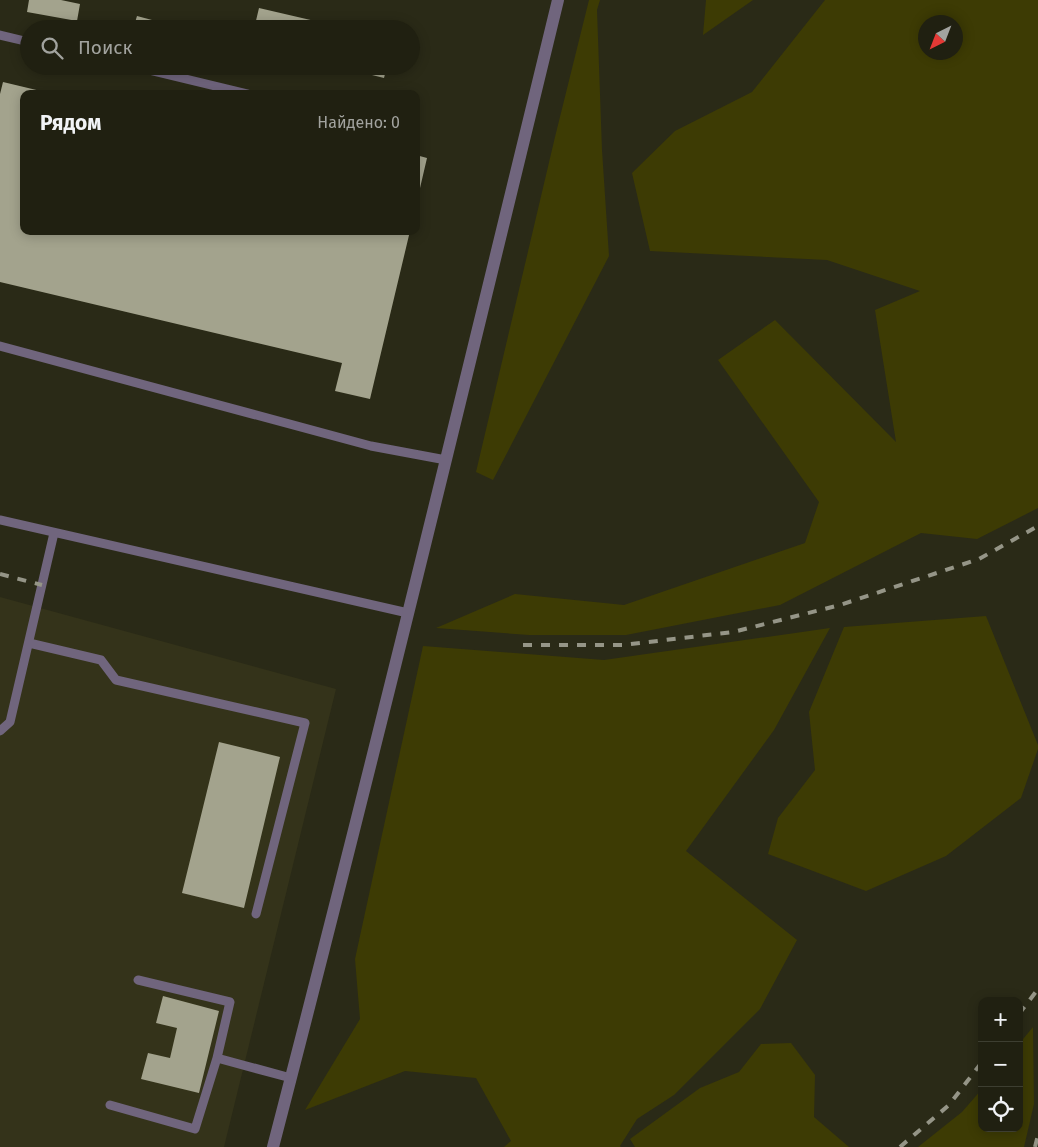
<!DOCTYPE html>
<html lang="ru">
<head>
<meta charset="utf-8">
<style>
	body { margin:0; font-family:"Fira Sans",sans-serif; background:#2d2d1f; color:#f1f3f6 }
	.controls { position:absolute; right:15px; bottom:15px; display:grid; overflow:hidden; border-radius:10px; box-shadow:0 2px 12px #0003 }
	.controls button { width:45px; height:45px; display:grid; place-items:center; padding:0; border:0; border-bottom:1px solid #3d3e31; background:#202011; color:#f1f3f6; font:25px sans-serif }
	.compass { position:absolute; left:918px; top:15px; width:45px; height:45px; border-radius:50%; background:#202011; box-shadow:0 2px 12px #0003; rotate:222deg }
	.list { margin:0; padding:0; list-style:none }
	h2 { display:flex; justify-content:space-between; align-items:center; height:65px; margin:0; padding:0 20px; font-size:21px }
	h2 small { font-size:16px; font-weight:400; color:#a2a39f }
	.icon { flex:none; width:28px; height:28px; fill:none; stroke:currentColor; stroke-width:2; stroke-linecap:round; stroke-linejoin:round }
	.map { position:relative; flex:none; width:1038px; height:1147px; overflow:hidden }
	.search { position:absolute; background:#202011; box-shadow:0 2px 12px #0003; left:20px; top:20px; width:400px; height:55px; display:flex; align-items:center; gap:12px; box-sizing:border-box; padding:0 18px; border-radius:28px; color:#a2a39f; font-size:19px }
	.panel { position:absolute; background:#202011; box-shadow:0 2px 12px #0003; left:20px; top:90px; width:400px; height:145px; border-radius:10px }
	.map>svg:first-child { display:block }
	.built { fill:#34331a }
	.green { fill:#3d3b04; fill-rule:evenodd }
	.building { fill:#a3a38d }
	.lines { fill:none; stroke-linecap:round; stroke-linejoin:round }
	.lane { stroke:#70657d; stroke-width:9 }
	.street { stroke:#70657d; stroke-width:12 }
	.rail { stroke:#959587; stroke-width:4; stroke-dasharray:9 9; stroke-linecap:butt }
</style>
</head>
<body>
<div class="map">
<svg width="1038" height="1147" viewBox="0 0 1038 1147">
	<rect width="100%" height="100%" fill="#2a2a17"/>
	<path class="built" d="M0,597L336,689L224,1147H0Z"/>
	<path class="green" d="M589,0H600L597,10L602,150L609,256L493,480L476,472L555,137Z
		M706,0H753L703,35Z
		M825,0H1038V508L977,539L921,533L780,605L626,635H529L436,628L515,594L624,605L805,543L819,502L718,360L775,320L896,442L875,310L920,291L827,260L650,251L632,173L675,131L752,92ZM926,22H956V52H926Z
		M986,616L1038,745V749L1021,798L946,856L866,891L768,854L778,818L815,770L809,712L844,627Z
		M830,628L774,730L686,851L797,940L760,1009L674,1095L637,1119L620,1146L621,1147H504L511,1141L476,1078L405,1071L305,1110L360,1019L355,959L423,646L604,660Z
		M1033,1027L1034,1104L1024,1147H918L962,1112L982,1089V1128H1019V1044Z
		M791,1043L815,1075L814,1117L849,1147H635L630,1139L700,1088L739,1072L761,1044Z"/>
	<path class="building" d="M29,0H61L80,4L77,21L27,12Z
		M259,8L345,28V29H254Z
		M137,16L182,28V29H133Z
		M336,66H387L384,78Z
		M3,82L49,93L24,94V231H410L370,399L335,391L342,363L0,282V94Z
		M416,155L427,158L417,201H416Z
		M219,742L280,757L244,908L182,893Z
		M163,996L219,1011L199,1093L141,1079L148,1053L170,1058L177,1028L156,1023Z"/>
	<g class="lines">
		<path class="lane" d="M0,35L29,42
			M132,66L248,94
			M0,346L371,446L446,460
			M0,520L408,613
			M29,643L101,660L116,680L305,723L256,914
			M0,731L10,722L54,533
			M138,980L230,1002L217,1058
			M110,1105L195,1129L217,1058L291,1078"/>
		<path class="street" d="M273,1147C372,766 465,383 558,0"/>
		<path class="rail" d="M0,574L42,585
			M523,645H623L733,632L840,605L979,559L1038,526
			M1019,1014L1038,989
			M900,1147L949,1105L982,1062
			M1035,1147L1038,1135"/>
	</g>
</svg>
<div class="controls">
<button>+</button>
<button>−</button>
<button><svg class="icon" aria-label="locate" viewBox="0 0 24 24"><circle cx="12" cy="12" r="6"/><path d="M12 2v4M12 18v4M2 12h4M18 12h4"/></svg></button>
</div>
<svg class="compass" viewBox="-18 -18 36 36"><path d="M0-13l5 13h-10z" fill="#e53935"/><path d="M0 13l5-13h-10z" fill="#a2a39f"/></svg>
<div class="search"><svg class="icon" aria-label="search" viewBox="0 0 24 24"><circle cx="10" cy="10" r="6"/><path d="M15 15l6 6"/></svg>Поиск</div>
<section class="panel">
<h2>Рядом<small>Найдено: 0</small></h2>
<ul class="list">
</ul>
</section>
</div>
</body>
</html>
